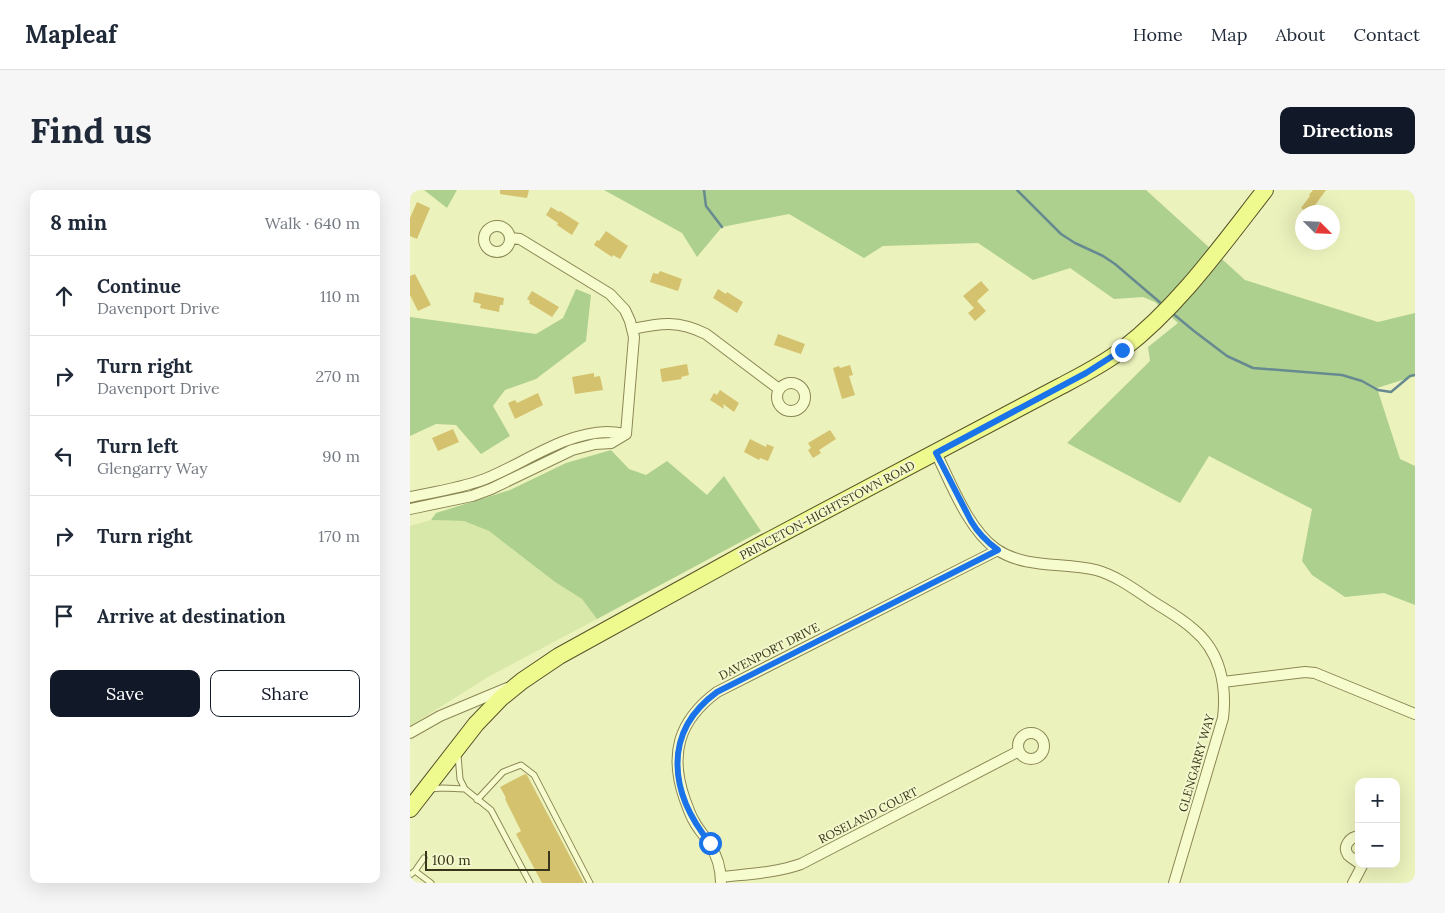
<!DOCTYPE html>
<html lang="en">
<head>
<meta charset="utf-8">
<style>
	body { margin:0; font-family:Lora,serif; background:#f6f6f7; color:#1f2937 }
	.controls { position:absolute; right:15px; bottom:15px; display:grid; overflow:hidden; border-radius:10px; box-shadow:0 5px 20px #0002 }
	.controls button { width:45px; height:45px; display:grid; place-items:center; padding:0; border:0; border-bottom:1px solid #e0e1e3; background:#fff; color:#1f2937; font:25px sans-serif }
	.compass { position:absolute; left:885px; top:15px; width:45px; height:45px; border-radius:50%; background:#fff; box-shadow:0 5px 20px #0002; rotate:114deg }
	.scale { position:absolute; left:15px; bottom:12px; width:125px; box-sizing:border-box; padding-left:5px; border:2px solid #38351a; border-top:0; font-size:14px; line-height:18px; white-space:nowrap; color:#38351a; -webkit-text-stroke:4px #f3f8cc; paint-order:stroke }
	.stop { position:absolute; width:15px; height:15px; margin:-11px; border:4px solid #1a73e8; border-radius:50%; background:#fff }
	.stop.end { background:#1a73e8; border-color:#fff; box-shadow:0 1px 5px #0008 }
	.list { margin:0; padding:0; list-style:none }
	h2 { display:flex; justify-content:space-between; align-items:center; height:65px; margin:0; padding:0 20px; font-size:21px }
	h2 small { font-size:16px; font-weight:400; color:#747a83 }
	.list li { display:grid; grid-template-columns:32px 1fr auto; gap:15px; align-items:center; box-sizing:border-box; height:80px; padding:0 20px; border-top:1px solid #e0e1e3 }
	.list b { display:block; font-size:19px; white-space:nowrap }
	.list p { margin:0; font-size:16px; white-space:nowrap; color:#747a83 }
	.list em { font-size:16px; font-style:normal; color:#747a83 }
	.actions { display:flex; gap:10px; padding:15px 20px }
	.actions a { flex:1; padding:11px 0; border:1px solid #111827; border-radius:10px; text-align:center; font-size:18px; color:#111827 }
	.actions .main { background:#111827; color:#fff }
	.icon { flex:none; width:28px; height:28px; fill:none; stroke:currentColor; stroke-width:2; stroke-linecap:round; stroke-linejoin:round }
	.map { position:relative; flex:none; width:1005px; height:693px; overflow:hidden; border-radius:10px }
	header { display:flex; align-items:center; gap:30px; box-sizing:border-box; height:70px; padding:0 25px; background:#fff; border-bottom:1px solid #e0e1e3 }
	header strong { font-size:24px }
	nav { display:flex; gap:28px; margin-inline-start:auto; font-size:18px }
	.intro { display:flex; align-items:center; justify-content:space-between; box-sizing:border-box; height:120px; padding:0 30px }
	h1 { margin:0; font-size:35px }
	.button { padding:12px 22px; border-radius:10px; background:#111827; color:#fff; font-size:18px; font-weight:700 }
	main { display:flex; gap:30px; padding:0 30px }
	aside { flex:1; background:#fff; border-radius:10px; box-shadow:0 5px 20px #0002 }
	.map>svg:first-child { display:block }
	.farmland { fill:#d8e8a8 }
	.green { fill:#aed08f }
	.lines { fill:none; stroke-linecap:round; stroke-linejoin:round }
	.stream { stroke:#678a90; stroke-width:2.5 }
	.building { fill:#d4c26e }
	.service-casing { stroke:#8b8754; stroke-width:7 }
	.minor-casing { stroke:#8b8754; stroke-width:12 }
	.primary-casing { stroke:#575229; stroke-width:18 }
	.service { stroke:#f7fccf; stroke-width:5 }
	.minor { stroke:#f7fccf; stroke-width:10 }
	.primary { stroke:#effa8e; stroke-width:16 }
	.route { stroke:#1a73e8; stroke-width:6 }
	.labels { text-anchor:middle; dominant-baseline:central; stroke-width:4; stroke-linejoin:round; paint-order:stroke }
	.street-label { font-size:12px; fill:#38351a; stroke:#f3f8cc }
</style>
</head>
<body>
<header>
<strong>Mapleaf</strong>
<nav><a>Home</a><a>Map</a><a>About</a><a>Contact</a></nav>
</header>
<div class="intro"><h1>Find us</h1><a class="button">Directions</a></div>
<main>
<aside>
<h2>8 min<small>Walk · 640 m</small></h2>
<ul class="list">
<li><svg class="icon" aria-label="ahead" viewBox="0 0 24 24"><path d="M12 20V5M6 11l6-6 6 6"/></svg><div><b>Continue</b><p>Davenport Drive</p></div><em>110 m</em></li>
<li><svg class="icon" aria-label="right" viewBox="0 0 24 24"><path d="M7 20v-9h11M14 6l5 5-5 5"/></svg><div><b>Turn right</b><p>Davenport Drive</p></div><em>270 m</em></li>
<li><svg class="icon" aria-label="left" viewBox="0 0 24 24"><path d="M17 20v-9H6M10 6l-5 5 5 5"/></svg><div><b>Turn left</b><p>Glengarry Way</p></div><em>90 m</em></li>
<li><svg class="icon" aria-label="right" viewBox="0 0 24 24"><path d="M7 20v-9h11M14 6l5 5-5 5"/></svg><div><b>Turn right</b></div><em>170 m</em></li>
<li><svg class="icon" aria-label="arrive" viewBox="0 0 24 24"><path d="M6 21V4h12l-3 4 3 4H6"/></svg><div><b>Arrive at destination</b></div></li>
</ul>
<div class="actions"><a class="main">Save</a><a>Share</a></div>
</aside>
<div class="map">
<svg width="1005" height="693" viewBox="0 0 1005 693">
	<rect width="100%" height="100%" fill="#ecf2bc"/>
	<path class="farmland" d="M21,330L54,331L79,341L145,392L172,409L187,429L78,487L0,536V336Z"/>
	<path class="green" d="M14,0H47L37,18Z
		M194,0H736L835,90L968,132L1005,123V186L967,198L990,269L1005,276V415L974,403L935,407L902,385L892,371L902,319L799,266L770,313L657,253L740,171L738,157L768,133L745,112L733,107L704,109L660,78L623,90L568,53L473,56L454,68L379,24L312,37L287,67L272,43Z
		M166,99L181,105L176,151L126,189L95,200L83,216L100,246L71,264L46,235L26,234L0,246V127L126,144L153,128Z
		M201,260L219,279L236,285L257,271L297,305L314,286L351,341L187,429L172,409L145,392L79,341L54,331L21,330L26,323L100,300L156,273Z"/>
	<g class="lines">
		<path class="stream" d="M294,0L296,16L312,37
			M607,0L651,44L665,53L693,66L705,74L753,115
			M761,122L784,141L817,166L843,178L932,185L952,191L968,200L981,202L1000,186L1005,185"/>
	</g>
	<path class="building" d="M90,0H119L117,8L90,4Z
		M903,0H916L900,22H897L891,18L900,6L899,5Z
		M7,12L20,18L7,49L0,46V28Z
		M141,17L149,22L150,21L169,33L162,45L147,35L148,33L136,25Z
		M196,41L218,56L210,69L203,65L202,67L184,55L187,50L189,51Z
		M250,81L272,89L268,101L240,92L243,83L248,84Z
		M5,84L21,115L8,121L0,105V86Z
		M571,91L579,100L567,111L576,121L565,131L558,123L564,118L553,106Z
		M308,99L316,104L317,102L333,112L327,123L303,108Z
		M122,101L149,117L142,127L119,113L120,111L117,109Z
		M65,102L94,108L93,115H90L89,122L70,118L71,114L63,112Z
		M368,144L395,154L391,164L364,155Z
		M277,174L279,185L271,187L272,189L252,192L250,179Z
		M440,175L443,185L439,186L445,205L432,209L423,178L429,176L430,178Z
		M184,183V187L190,186L193,200L165,204L162,187Z
		M310,200L329,213L324,222L313,214L314,219L300,210L304,203L307,205Z
		M128,203L133,215L105,229L98,213L105,210L107,213Z
		M43,239L49,252L28,261L22,248Z
		M420,240L426,249L409,260L411,263L403,268L398,260L401,258L398,253Z
		M340,249L356,257L357,254L364,257L358,271L350,268L349,270L334,262Z
		M115,584L117,585L174,693H132L106,644L111,641L95,609L96,608L90,597Z"/>
	<g class="lines">
		<defs>
			<path id="service" d="M48,565L50,589L55,599L81,620L120,693
				M20,599L33,598L55,599
				M67,610L93,582L111,575L124,585L180,693
				M5,681L21,693
				M0,685L5,681L14,668"/>
			<path id="minor" d="M74 49a13 13 0 1 1 26 0a13 13 0 1 1-26 0Z
				M100,48L110,49L200,104L215,120L220,131L224,147L216,244
				M222,139C251,133 268,130 296,144L369,199
				M367 207a14 14 0 1 1 28 0a14 14 0 1 1-28 0Z
				M526,263C541,293 558,339 586,359C615,379 653,372 686,380C707,386 724,399 742,411C756,420 771,428 783,439C810,461 817,495 813,528L764,693
				M0,307C25,302 51,298 75,289C115,273 153,243 197,242C203,242 210,243 216,244
				M0,319L62,306L81,299L162,260L185,254L201,253L216,244
				M813,492L895,482L905,483L1005,524
				M608 556a13 13 0 1 1 26 0a13 13 0 1 1-26 0Z
				M0,543L30,526L97,498
				M949,646C940,647 932,656 938,665C941,668 945,670 949,673
				M311,687C338,684 365,683 391,674L609,561
				M311,693C311,679 307,665 299,653C294,645 288,639 284,631C280,625 278,617 275,610C259,565 268,531 307,502L588,360
				M943,693L953,674"/>
			<path id="primary" d="M0,619L66,534L91,508L112,491L149,466L354,353L651,196C672,185 694,174 713,159C769,116 812,55 855,0"/>
		</defs>
		<use href="#service" class="service-casing"/>
		<use href="#minor" class="minor-casing"/>
		<use href="#primary" class="primary-casing"/>
		<use href="#service" class="service"/>
		<use href="#minor" class="minor"/>
		<use href="#primary" class="primary"/>
	</g>
	<g class="lines">
		<path class="route" d="M300,653C260,604 251,543 307,502L588,360C577,352 568,343 561,331L526,263L676,183L712,160"/>
	</g>
	<g class="labels">
		<g class="street-label">
			<text transform="translate(417 320) rotate(-28)">PRINCETON-HIGHTSTOWN ROAD</text>
			<text transform="translate(359 461) rotate(-27)">DAVENPORT DRIVE</text>
			<text transform="translate(786 573) rotate(-74)">GLENGARRY WAY</text>
			<text transform="translate(458 625) rotate(-27)">ROSELAND COURT</text>
		</g>
	</g>
</svg>
<div class="controls">
<button>+</button>
<button>−</button>
</div>
<svg class="compass" viewBox="-18 -18 36 36"><path d="M0-13l5 13h-10z" fill="#e53935"/><path d="M0 13l5-13h-10z" fill="#747a83"/></svg>
<div class="scale">100 m</div>
<div class="stop" style="left:300px;top:653px"></div>
<div class="stop end" style="left:712px;top:160px"></div>
</div>
</main>
</body>
</html>
